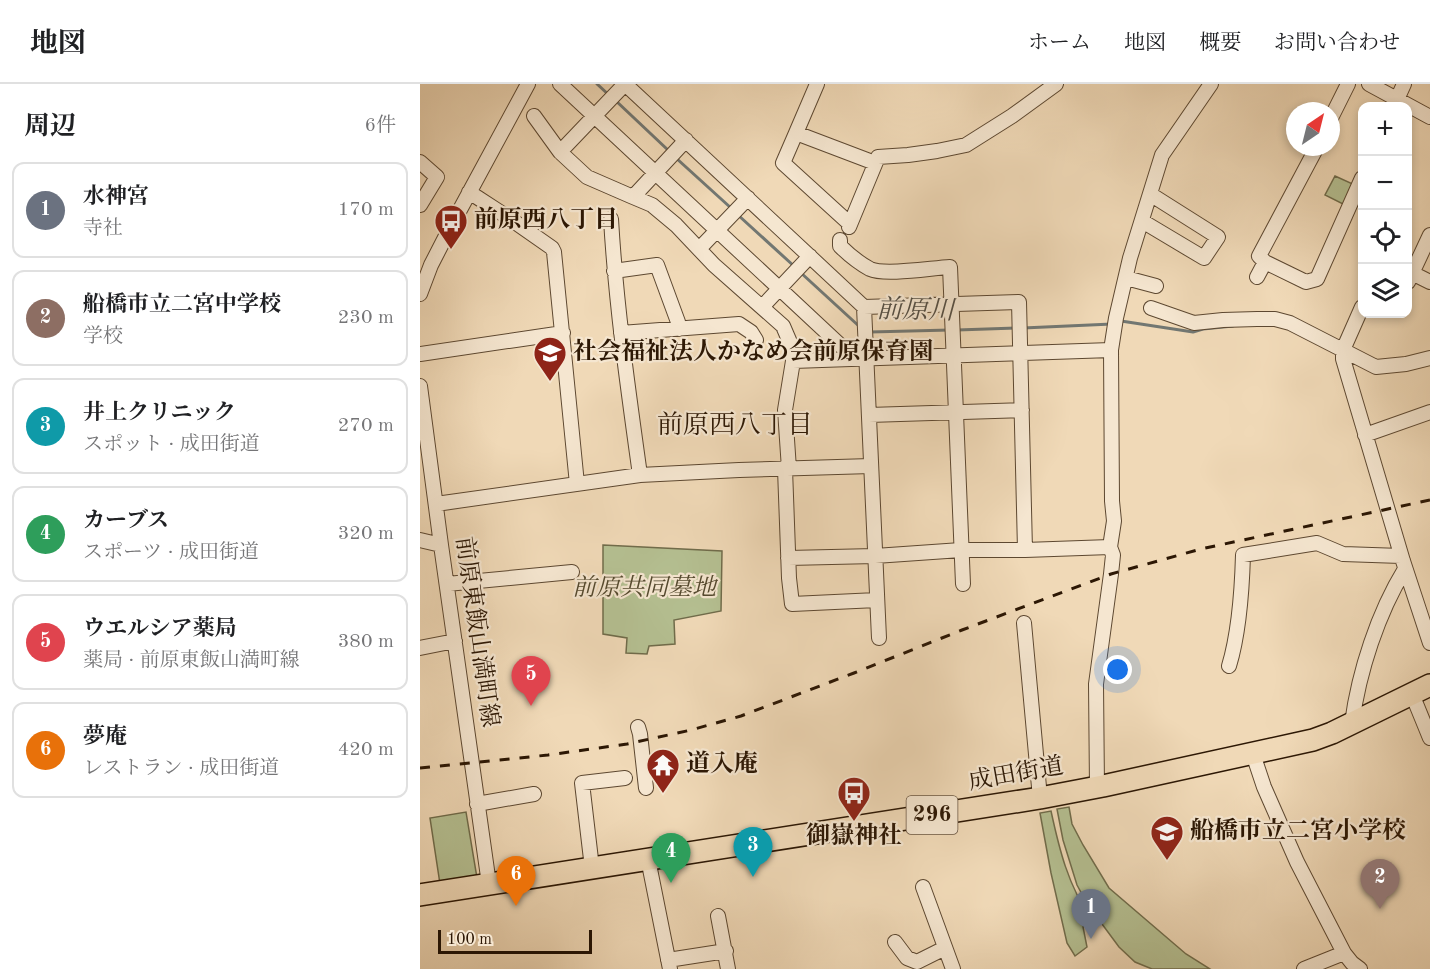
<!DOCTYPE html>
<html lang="ja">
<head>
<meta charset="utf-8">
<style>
	body { margin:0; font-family:"Old Standard TT","Noto Serif JP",serif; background:#f6f6f6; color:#202124 }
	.controls { position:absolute; right:18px; top:18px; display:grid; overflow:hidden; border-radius:12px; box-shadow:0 3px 9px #0003 }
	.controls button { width:54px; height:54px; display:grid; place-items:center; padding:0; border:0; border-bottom:2px solid #e0e0e0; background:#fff; color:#202124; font:30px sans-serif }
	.compass { position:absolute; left:866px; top:18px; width:54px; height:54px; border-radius:50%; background:#fff; box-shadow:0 3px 9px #0003; rotate:35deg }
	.scale { position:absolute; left:18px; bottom:15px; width:154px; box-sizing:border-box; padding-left:6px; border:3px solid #2c1704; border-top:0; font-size:16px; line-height:21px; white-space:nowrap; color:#2c1704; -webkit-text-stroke:4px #f5e6d0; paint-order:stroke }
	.you { position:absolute; left:698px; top:586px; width:21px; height:21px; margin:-15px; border:4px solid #fff; border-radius:50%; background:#1a73e8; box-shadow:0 0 0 9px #1a73e833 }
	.badge { display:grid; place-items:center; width:39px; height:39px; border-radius:50%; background:#8f2418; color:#fff; font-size:20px; font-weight:700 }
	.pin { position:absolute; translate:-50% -50px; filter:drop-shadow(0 2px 3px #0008) }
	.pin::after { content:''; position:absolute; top:32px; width:21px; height:18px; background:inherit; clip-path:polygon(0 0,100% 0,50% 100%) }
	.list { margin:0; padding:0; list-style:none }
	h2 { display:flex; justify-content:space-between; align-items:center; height:78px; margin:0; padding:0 24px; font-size:26px }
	h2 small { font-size:20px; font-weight:400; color:#757577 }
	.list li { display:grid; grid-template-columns:39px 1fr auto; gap:18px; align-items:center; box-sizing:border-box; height:96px; margin:0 12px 12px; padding:0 12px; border:2px solid #e0e0e0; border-radius:12px }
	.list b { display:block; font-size:22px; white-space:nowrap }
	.list p { margin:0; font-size:20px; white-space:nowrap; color:#757577 }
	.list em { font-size:20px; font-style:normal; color:#757577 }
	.icon { flex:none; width:33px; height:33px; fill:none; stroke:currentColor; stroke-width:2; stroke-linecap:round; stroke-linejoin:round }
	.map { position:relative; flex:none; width:1010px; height:885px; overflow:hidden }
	header { display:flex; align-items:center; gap:36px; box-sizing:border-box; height:84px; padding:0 30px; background:#fff; border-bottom:2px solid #e0e0e0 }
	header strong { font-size:28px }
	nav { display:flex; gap:33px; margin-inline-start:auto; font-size:21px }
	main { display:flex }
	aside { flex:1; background:#fff }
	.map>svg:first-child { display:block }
	.green { fill:#b5c092; stroke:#706c4b; stroke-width:1.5 }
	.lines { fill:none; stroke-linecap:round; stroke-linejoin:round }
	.stream { stroke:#727772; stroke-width:3 }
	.minor-casing { stroke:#5d4831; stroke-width:16 }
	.highway-casing { stroke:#2c1704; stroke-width:24 }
	.minor { stroke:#f5e6d0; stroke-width:14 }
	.highway { stroke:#f0d9b7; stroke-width:21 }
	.rail { stroke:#2c1704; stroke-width:3; stroke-dasharray:10 10; stroke-linecap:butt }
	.labels { text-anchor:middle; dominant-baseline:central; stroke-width:4.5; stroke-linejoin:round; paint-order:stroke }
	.shield { fill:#f5e6d0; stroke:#685541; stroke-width:1.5 }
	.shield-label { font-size:22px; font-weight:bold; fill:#2c1704 }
	.poi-label { font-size:24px; font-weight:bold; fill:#2c1704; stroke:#f5e6d0; text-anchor:start }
	.park-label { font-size:24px; font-style:italic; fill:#554a2f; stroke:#f5e6d0 }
	.street-label { font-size:24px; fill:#2c1704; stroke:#f5e6d0 }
	.water-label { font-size:26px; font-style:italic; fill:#554f44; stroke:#f5e6d0 }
	.neighbourhood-label { font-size:26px; fill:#2c1704; stroke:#f5e6d0 }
</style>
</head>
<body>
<header>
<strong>地図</strong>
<nav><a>ホーム</a><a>地図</a><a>概要</a><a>お問い合わせ</a></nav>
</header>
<main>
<aside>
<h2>周辺<small>6件</small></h2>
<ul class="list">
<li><span class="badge" style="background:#6b7280">1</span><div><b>水神宮</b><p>寺社</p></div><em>170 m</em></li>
<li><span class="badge" style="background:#8d6e63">2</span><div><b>船橋市立二宮中学校</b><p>学校</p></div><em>230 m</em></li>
<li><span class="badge" style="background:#0f9aa8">3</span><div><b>井上クリニック</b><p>スポット · 成田街道</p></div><em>270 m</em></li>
<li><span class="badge" style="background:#2e9e5b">4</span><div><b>カーブス</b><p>スポーツ · 成田街道</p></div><em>320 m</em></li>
<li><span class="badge" style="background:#e0444e">5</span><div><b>ウエルシア薬局</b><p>薬局 · 前原東飯山満町線</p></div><em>380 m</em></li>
<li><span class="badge" style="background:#e8710a">6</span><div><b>夢庵</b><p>レストラン · 成田街道</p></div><em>420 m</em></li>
</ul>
</aside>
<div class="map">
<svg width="1010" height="885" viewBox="0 0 1010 885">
	<rect width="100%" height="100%" fill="#f0d9b7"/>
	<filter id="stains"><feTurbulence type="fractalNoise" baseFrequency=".00333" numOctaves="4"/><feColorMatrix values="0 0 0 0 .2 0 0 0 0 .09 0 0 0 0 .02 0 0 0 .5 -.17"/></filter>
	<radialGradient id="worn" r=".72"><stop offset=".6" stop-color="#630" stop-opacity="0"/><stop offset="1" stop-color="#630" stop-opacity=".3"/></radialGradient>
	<path class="green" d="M915,92L935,101L925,121L905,111Z
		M183,461L302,467L301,527L254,536L255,560L229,562L227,570L206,569L207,554L183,550Z
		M649,723L652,740L663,761L689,804L766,870L790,885H732L715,878L699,863L668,821L657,801L643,756L637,725Z
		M631,727C639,764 648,802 671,834L663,843L667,863L655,872L647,859L631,789L620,729Z
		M46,728L57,794L20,800L10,734Z"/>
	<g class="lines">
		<path class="stream" d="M177,0L190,12
			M195,16L249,67
			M256,74L311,124
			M318,131L375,183
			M380,188L441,244
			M701,237L773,248L783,245L813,242
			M603,244L692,240
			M537,246L596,244
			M450,248L530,246"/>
		<defs>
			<path id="minor" d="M140,0L435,275
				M205,0L444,223L599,218L605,466
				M397,0L376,49L455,79
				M949,0L1010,33
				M974,22L984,0
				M114,32L140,68L167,93L213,113L266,56
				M911,34L928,0
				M376,49L363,79L430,140
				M897,63L839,172L845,178L886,198L897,195L942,94
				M140,68L205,0
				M0,78L17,93L0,121
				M49,108L92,136L132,164L134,168L157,400
				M213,113L232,121L256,141L294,181L363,242L372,263L373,277L365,326L369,385
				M191,135C196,221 208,305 220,391
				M722,137L784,174L798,153L730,110
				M429,143L458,73L488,71L517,67L546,61L592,32L636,0
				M420,156V162C428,170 439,179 450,185C465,192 511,184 530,183L543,500
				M279,165L328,114
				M194,187L237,181L258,238L259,245
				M988,187L1010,198
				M837,193L845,178
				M706,194L736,202
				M988,198L1010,151
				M0,210L11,181L29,146L108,0
				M342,223L390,172
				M444,223L459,554
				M942,223L923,266V275L983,477L1010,559
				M731,224L774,239L803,236L837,235H855L870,239L956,283L986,280L1010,274
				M201,249L319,240L331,248L336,256
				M0,270L143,249
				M373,277L691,266
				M0,302L21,461L69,800
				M449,331L602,326
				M945,351L1010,328
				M365,385L369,494L372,520L457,516
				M16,420L220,391L319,386L451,382
				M0,456L21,461
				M368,474L455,472L541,466H605L690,463
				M27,500L152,488
				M604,539L620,714
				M0,564L35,557
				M809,582C819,549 822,506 823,471L897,459L923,470L981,472
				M992,610L1010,654
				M932,639C939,587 958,529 985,485
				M218,643L220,650L226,704
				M833,670L844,703L877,778L924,869L932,879L940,885
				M677,703L676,600L691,490L693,471L690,463L694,437L692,417L691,266L696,234L710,174L742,71L791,0
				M57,720L114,710
				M228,775L250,885
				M172,784L162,699L205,694
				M503,803L533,885
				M298,832L308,885
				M475,858L487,874L497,878L525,864
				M248,876L306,867
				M884,885L924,869"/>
			<path id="highway" d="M0,811L620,714L683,702L893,656L912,649L1010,601"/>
		</defs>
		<use href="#minor" class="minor-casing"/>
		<use href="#highway" class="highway-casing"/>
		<use href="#minor" class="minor"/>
		<use href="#highway" class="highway"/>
		<path class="rail" d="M0,684L128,671L207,660L271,646L321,632L434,589L542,546L691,490L781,465L1010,416"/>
	</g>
	<defs>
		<symbol id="bus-pin" viewBox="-11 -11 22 30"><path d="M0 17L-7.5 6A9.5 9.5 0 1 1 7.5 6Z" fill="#8f2418" stroke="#f5e6d0"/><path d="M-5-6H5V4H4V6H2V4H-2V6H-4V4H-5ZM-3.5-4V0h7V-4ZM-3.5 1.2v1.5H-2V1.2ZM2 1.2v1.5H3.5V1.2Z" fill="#fff"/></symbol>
		<symbol id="school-pin" viewBox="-11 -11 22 30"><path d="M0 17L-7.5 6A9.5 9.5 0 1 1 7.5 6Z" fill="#8f2418" stroke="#f5e6d0"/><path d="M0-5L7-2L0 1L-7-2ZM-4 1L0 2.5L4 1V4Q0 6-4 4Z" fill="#fff"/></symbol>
		<symbol id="temple-pin" viewBox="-11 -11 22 30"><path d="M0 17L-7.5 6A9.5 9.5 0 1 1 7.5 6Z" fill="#8f2418" stroke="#f5e6d0"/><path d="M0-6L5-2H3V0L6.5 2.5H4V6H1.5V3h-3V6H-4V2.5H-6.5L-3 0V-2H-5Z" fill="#fff"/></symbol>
	</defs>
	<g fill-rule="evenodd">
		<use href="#bus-pin" x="12" y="118" width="38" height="52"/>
		<use href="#school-pin" x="111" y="250" width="38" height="52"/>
		<use href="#temple-pin" x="224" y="662" width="38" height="52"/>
		<use href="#bus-pin" x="415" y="690" width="38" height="52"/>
		<use href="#school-pin" x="728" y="729" width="38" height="52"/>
	</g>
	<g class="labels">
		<rect class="shield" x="486.5" y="712" width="51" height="38" rx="4.5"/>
		<g class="shield-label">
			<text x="512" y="731">296</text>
		</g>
		<g class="poi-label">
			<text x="54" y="137">前原西八丁目</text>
			<text x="153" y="269">社会福祉法人かなめ会前原保育園</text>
			<text x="266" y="681">道入庵</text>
			<text x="770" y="748">船橋市立二宮小学校</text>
			<text x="434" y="753" text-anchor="middle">御嶽神社</text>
		</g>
		<g class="park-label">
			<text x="224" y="505">前原共同墓地</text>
		</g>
		<g class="street-label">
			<text transform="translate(56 548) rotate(82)">前原東飯山満町線</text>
			<text transform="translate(596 691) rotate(-10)">成田街道</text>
		</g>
		<g class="water-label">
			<text transform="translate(495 227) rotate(1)">前原川</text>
		</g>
		<g class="neighbourhood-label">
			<text x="315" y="342">前原西八丁目</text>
		</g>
	</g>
	<rect width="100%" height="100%" filter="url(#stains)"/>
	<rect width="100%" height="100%" fill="url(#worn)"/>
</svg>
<div class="controls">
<button>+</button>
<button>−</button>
<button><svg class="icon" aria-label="locate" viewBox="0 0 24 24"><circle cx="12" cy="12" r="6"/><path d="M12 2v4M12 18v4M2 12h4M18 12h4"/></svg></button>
<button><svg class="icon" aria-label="layers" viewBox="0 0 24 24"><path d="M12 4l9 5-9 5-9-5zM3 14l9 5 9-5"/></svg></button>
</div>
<svg class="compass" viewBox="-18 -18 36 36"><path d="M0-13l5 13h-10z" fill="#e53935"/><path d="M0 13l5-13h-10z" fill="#757577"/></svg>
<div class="scale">100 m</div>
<div class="you"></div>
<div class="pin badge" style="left:671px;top:855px;background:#6b7280">1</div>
<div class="pin badge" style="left:960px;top:825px;background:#8d6e63">2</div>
<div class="pin badge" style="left:333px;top:793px;background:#0f9aa8">3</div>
<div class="pin badge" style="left:251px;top:799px;background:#2e9e5b">4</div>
<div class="pin badge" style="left:111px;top:622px;background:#e0444e">5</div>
<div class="pin badge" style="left:96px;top:822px;background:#e8710a">6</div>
</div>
</main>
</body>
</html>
